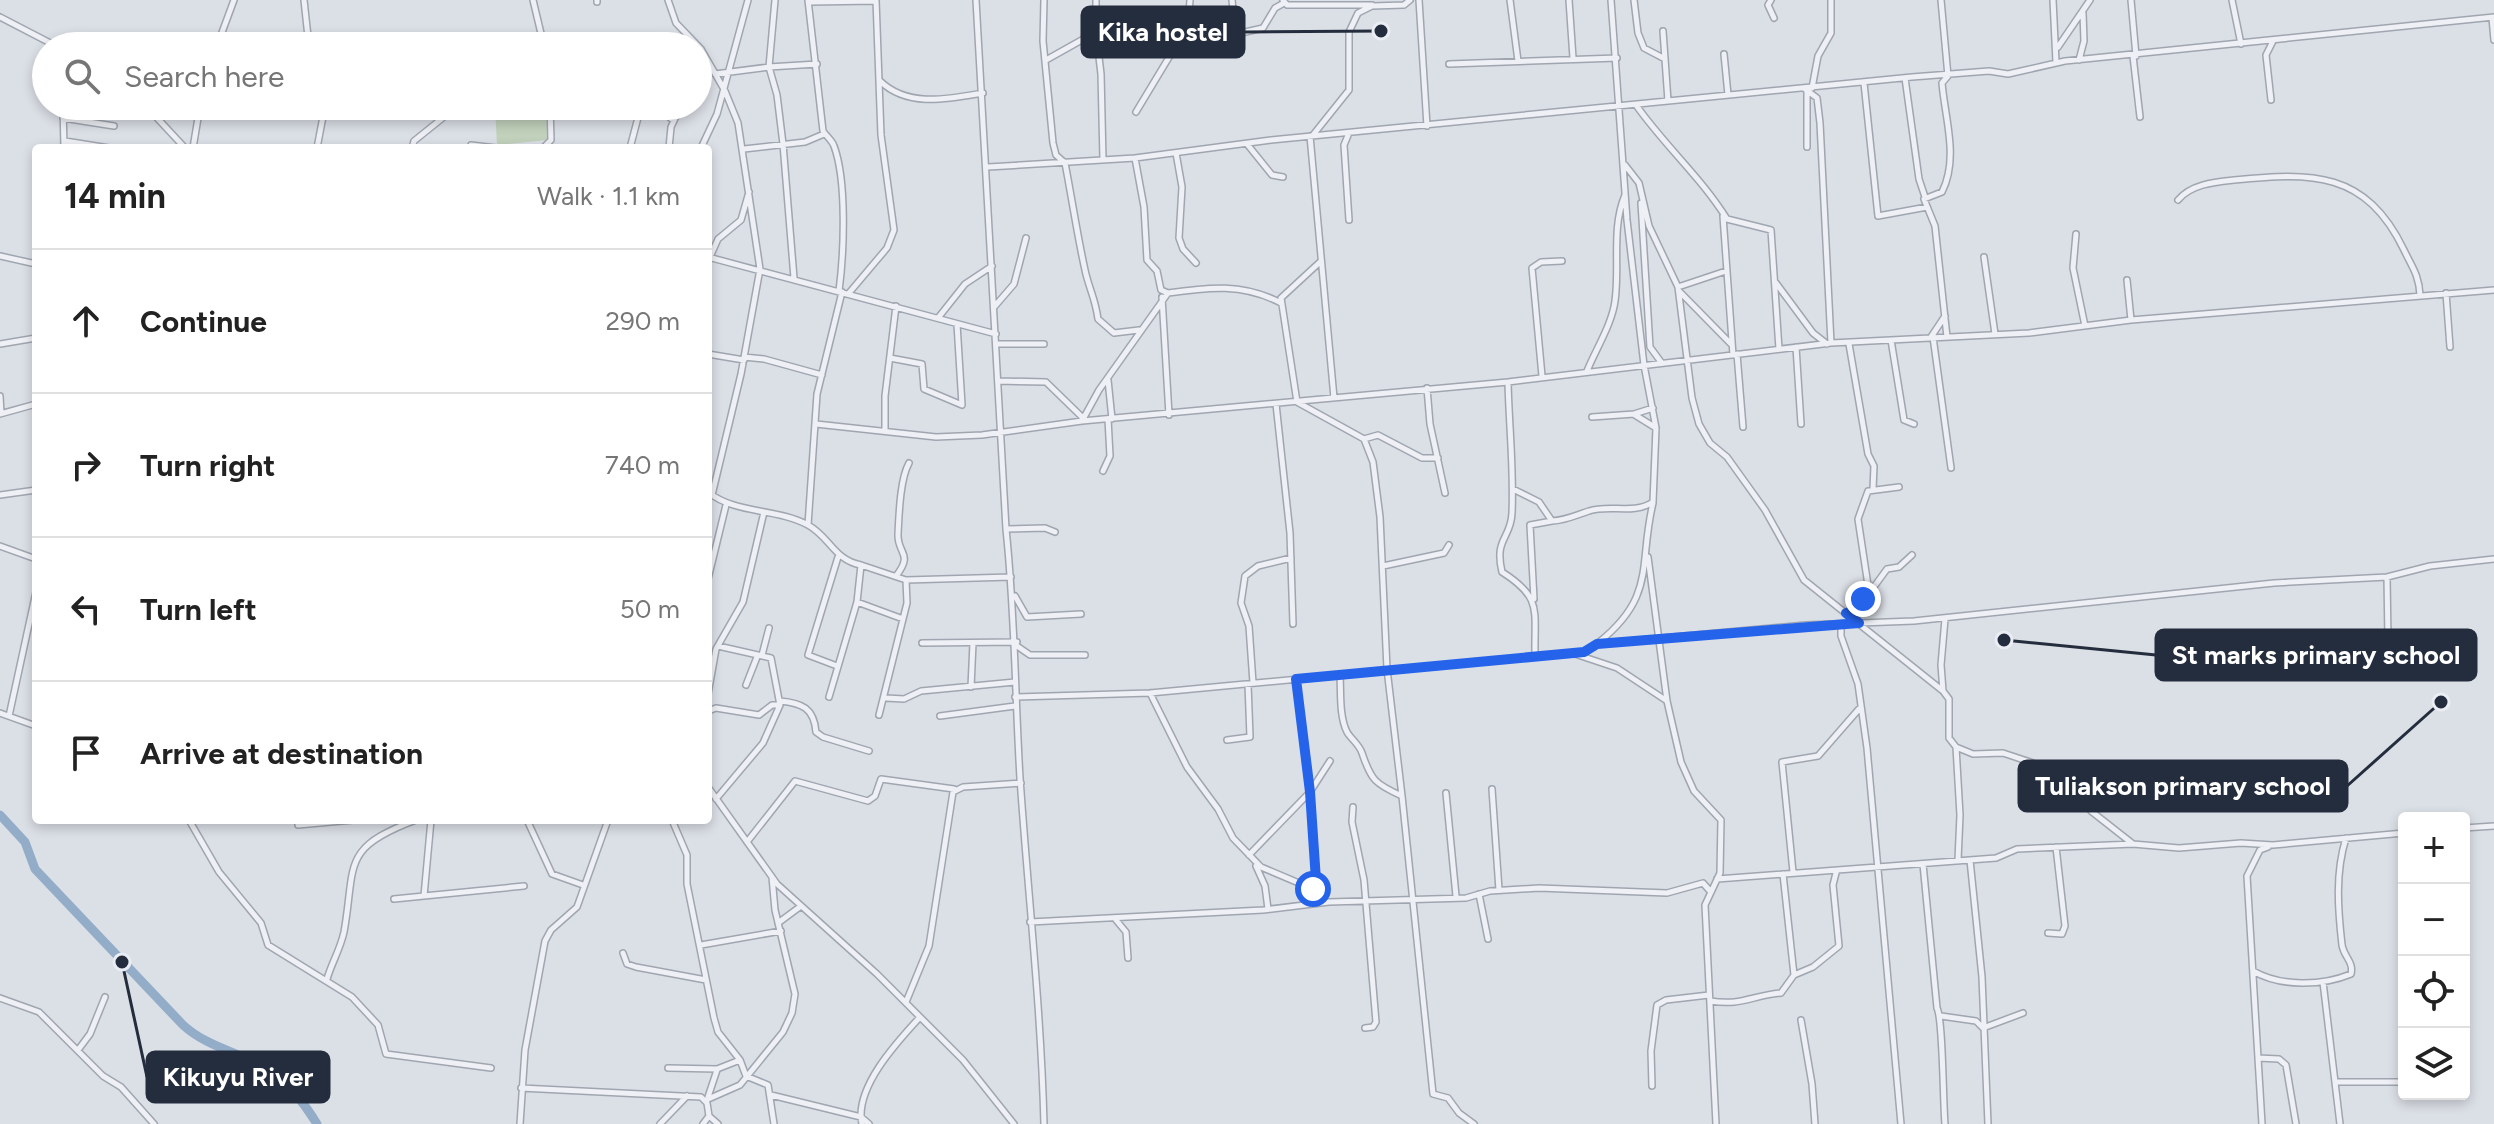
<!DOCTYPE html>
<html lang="en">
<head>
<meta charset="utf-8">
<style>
	body { margin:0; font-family:Figtree,sans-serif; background:#f2f2f2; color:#222 }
	.controls { position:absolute; right:24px; bottom:24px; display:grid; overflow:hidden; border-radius:8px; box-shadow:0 4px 12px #0003 }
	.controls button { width:72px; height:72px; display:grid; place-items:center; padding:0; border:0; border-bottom:2px solid #e0e0e0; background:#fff; color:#222; font:40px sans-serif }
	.stop { position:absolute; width:24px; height:24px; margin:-18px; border:6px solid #2563eb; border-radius:50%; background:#fff }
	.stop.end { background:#2563eb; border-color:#fff; box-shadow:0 2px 8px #0008 }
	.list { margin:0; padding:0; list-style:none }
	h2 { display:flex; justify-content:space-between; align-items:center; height:104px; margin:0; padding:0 32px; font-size:34px }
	h2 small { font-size:26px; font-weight:400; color:#767676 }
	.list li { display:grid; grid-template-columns:52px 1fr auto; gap:24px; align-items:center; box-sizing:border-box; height:144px; padding:0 32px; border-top:2px solid #e0e0e0 }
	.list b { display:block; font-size:30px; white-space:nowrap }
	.list em { font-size:26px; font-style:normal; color:#767676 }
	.icon { flex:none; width:44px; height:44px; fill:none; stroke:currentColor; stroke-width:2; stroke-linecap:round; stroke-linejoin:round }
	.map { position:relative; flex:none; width:2494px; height:1124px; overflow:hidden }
	.search { position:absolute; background:#fff; box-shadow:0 4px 12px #0003; left:32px; top:32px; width:680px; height:88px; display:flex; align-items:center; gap:20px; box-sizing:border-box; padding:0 28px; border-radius:44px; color:#767676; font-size:30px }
	.panel { position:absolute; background:#fff; box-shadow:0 4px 12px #0003; left:32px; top:144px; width:680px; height:680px; border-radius:8px }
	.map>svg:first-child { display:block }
	.green { fill:#c1d1bb }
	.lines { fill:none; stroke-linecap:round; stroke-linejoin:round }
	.river { stroke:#93adc9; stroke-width:9 }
	.minor-casing { stroke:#a0a6b0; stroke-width:8 }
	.minor { stroke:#eef0f5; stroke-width:5 }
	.route { stroke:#2563eb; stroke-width:10 }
	.leader { fill:none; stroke:#242d3d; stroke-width:3 }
	.callout-dot { fill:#242d3d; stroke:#eaeef4; stroke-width:3 }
	.callout { fill:#242d3d; stroke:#242d3d; stroke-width:3 }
	.callout-label { font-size:26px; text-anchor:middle; font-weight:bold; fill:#fff }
</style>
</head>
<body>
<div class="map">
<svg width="2494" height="1124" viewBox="0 0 2494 1124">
	<rect width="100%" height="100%" fill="#dbdfe6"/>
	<path class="green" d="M495,106H546L547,140L497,145Z"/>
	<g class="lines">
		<path class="river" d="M0,815L25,842L35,869L183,1025C207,1047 238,1052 266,1068C286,1080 305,1104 317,1124"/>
		<defs>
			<path id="minor" d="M304,0L309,46
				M533,0L544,46
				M597,0V2
				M668,0L676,23L701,49L725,91L738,123L760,269L741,374L712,495
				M775,0L769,67L817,64
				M808,0L823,131C826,136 832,140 834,146C847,181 844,253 839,291
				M976,0L1006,529C1015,613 1015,695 1020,778C1028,894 1041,1008 1044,1124
				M1044,0L1043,41L1053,143L1056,155L1065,163C1072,199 1077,234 1085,270C1089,289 1095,297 1098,319L1114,333L1139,330
				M1232,0L1235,28L1241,33L1263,28L1275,8L1284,3
				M1283,0L1287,5H1372
				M1419,0L1427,126
				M1510,0L1518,61
				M1569,0L1573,58
				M1634,0L1638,33L1644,48L1665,59
				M1771,0L1768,5L1774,18
				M1941,0L1948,76L1942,83C1945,119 1959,158 1942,192L1924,199L1935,226L1947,337
				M2053,0L2056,62
				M2131,0L2136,56
				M2232,0L2241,44
				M810,2L876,1
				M0,17L56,46
				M2492,18L2494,40
				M1663,31L1668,101
				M1096,32L1101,74L1103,160
				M219,39L247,46
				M217,46L234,0
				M2058,47L2090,0
				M1724,54L1728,95
				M2133,56L2140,117
				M1046,60L1096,32V0
				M2079,60L2084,41L2083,13
				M1449,64L1617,58
				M715,74L769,67L777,95L783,144L794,278
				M1905,78L1919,179L1925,197
				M880,81C908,108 948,99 983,93
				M1864,83L1878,216L1927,207
				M1812,88L1818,56L1831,33V0
				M1805,89L1817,98L1820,123L1831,343
				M698,91L711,69
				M2271,100L2266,55L2273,41
				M1636,105C1664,145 1700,176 1727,219L1771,230L1779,349
				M63,106L64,148
				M146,106L185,148
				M654,106L673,120
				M1136,112L1174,49L1187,41L1190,0
				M63,118L114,126
				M1349,133L1344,145L1349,220
				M1313,135L1349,90V32L1358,13L1372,6L1404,5L1410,0
				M1310,136L1334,398
				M65,141L109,148
				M1247,144L1272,175L1283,177
				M471,145L496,148
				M1807,147V93
				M193,148L200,106
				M317,148L325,106
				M412,148L414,141L450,112
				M543,148L551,140L550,106
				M630,148L641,106
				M669,148L671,127L681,106
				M701,148L717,114L748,0
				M744,149L805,142L824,134
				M1176,153L1182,187L1179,238L1183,249L1196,263
				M1135,158L1144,207L1147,260L1157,271L1161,290L1168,293
				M1625,165L1639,183L1649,226L1678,287L1726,271
				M988,167L1135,158L1271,140L1912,77L1989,71L2008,74L2065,61L2494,17
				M2178,200C2191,184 2215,182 2234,180C2312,172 2366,171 2404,250C2412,267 2419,275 2420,295
				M1641,203L1650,347L1661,362
				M1723,216L1733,355
				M2076,234L2073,268L2085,326
				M0,256L36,264
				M708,257L996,334
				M710,257L718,239L741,220L749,192
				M1984,257L1995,334
				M1320,262L1281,298L1297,402L1364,439L1378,435L1422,458H1438
				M2127,280L2131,320
				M1776,283L1813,333L1827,344
				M1678,287L1692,398L1699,424L1710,443L1727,457L1765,510L1804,580L1943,691L1949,699V738L1956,747L1973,754L2003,753L2057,771L2091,811L2133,844
				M1679,291L1731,344
				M849,293L887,248L894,230L881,135L876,0
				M2446,293L2450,347
				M1162,297L1169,415
				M995,306L1014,284L1026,238
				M938,318L965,284L992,266
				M1931,337L1945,316
				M1933,337L1951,468
				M1891,340L1904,420L1914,424
				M0,344L36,338
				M997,344H1044
				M1849,344L1868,454L1874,466L1873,489
				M1796,347L1801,424
				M708,354L744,360
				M1737,354L1743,427
				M744,357L764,359L822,375
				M890,358L922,364L924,389L962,405L957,324
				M1587,371C1596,349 1612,324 1615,301C1620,266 1611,228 1625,195
				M1542,376L1532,268L1541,262L1562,261
				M1108,380L1112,419
				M998,381L1046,382L1083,418
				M1508,382C1509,426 1514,469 1512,513C1511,539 1494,538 1502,572C1543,598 1534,610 1535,656
				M1427,388L1430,424L1445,493
				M0,396L1,413
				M1276,404L1290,533L1293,624
				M0,414L36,404
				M1635,415L1656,428
				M1592,417L1634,414L1653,408
				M1082,421L1099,390L1168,293C1209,287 1243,283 1281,303
				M816,424L936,437L982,435L1082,421L1508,382L1831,343L2029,333L2131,320L2494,290
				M885,429V396L896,306
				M1364,439L1373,462L1380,517L1387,669L1402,796
				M1103,471L1110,456L1108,419
				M1513,489L1539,502L1552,521C1567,520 1576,515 1589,511C1610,504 1633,515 1653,502L1656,428L1644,365L1627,220L1611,0
				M708,492C735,514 776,508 808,525C830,537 834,560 861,565
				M0,495L36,490
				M808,525L817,394L842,292
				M1006,529L1045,528L1055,532
				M0,546L36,559
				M1648,557L1667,701L1681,762L1694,791L1721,820L1720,873L1705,905L1716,1124
				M1383,566L1444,553L1449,545
				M896,576C914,553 897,554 898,534C899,515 900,479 909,463
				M2387,577L2388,640L2417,645
				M708,579L726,505
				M1869,592L1858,519L1868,491L1899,487
				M1015,596L1027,617L1081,614
				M1534,599L1530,525L1552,521
				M857,602L903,619
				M1847,613L1857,610L1887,569L1899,567L1912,555
				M1841,624V636L1858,684L1867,748L1901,1124
				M922,643L1017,642
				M1598,643C1657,596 1638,565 1653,503
				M1017,646L1030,655H1085
				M1575,654L1617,668L1667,701
				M762,655L769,628
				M837,666L808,655L838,557
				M1340,675C1341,692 1339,716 1347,732C1351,739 1359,744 1362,753C1371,780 1375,784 1402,796L1433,1094L1448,1098L1459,1113L1474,1124
				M1296,679L1310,792L1317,892
				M1253,683L1249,626L1241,603L1245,576L1258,566L1291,558
				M746,685L757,657
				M971,687L973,643
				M1943,691L1941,665L1945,619
				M1150,693L1187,767L1218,809L1233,838L1261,867L1313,889L1319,903
				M708,694L716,649L743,602L764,512
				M829,697L857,602L861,565L906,580L1011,577
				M1015,697L1150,693L1584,652L1597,644L1806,625L1914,621L2274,583L2387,577L2430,566L2494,559
				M886,698L904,699L921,691L1015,682
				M780,701C802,703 814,708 816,732L823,737L869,751
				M708,711L716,708L759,715L772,705H780
				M0,713L36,726
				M879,715L907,603L906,580
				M9,716L36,592
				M940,716L1015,706
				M1227,740L1250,737L1248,684
				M1956,747L1960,815L1958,860
				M708,787L777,884L877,974L963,1060L1014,1124
				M1492,789L1499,890
				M1446,793L1456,896
				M716,799L763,743L780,705L771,658L718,646
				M1353,807L1352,822L1364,880L1376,1022L1373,1027L1365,1028
				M189,820L219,872L261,923L268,945L352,997L378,1025L386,1054L491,1068
				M431,820L424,896L524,886
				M527,820L552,874L583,885
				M672,820L687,855V884L714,1018L718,1032L740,1060L746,1076L768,1085L774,1124
				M298,825L353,820
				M2464,828L2494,826
				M747,842L795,781L868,801L875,796L881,779L954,789
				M1249,855L1310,792L1330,761
				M1970,860L1982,977L1988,1124
				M1923,864L1937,1008C1943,1019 1943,1103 1945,1124
				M1256,866L1265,886L1268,909
				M1793,872L1782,762L1818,756L1859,709
				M1783,874L1794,975
				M1717,879L1996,858L2017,849L2133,844L2179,848L2241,843L2273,845L2404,833
				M1479,894L1488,939
				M394,899L424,896
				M1116,920L1126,932L1128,958
				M1030,922L1263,910L1329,902L1466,898L1490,891L1539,888L1667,893L1703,883L1710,891
				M778,923L801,906
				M2048,933L2062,934L2065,926L2056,847
				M701,945L781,931
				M623,953L627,964L636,967L706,980
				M2253,971C2281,987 2322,986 2351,974C2354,962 2344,957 2342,945C2338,910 2335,873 2346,838
				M327,979C332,962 340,950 344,932C356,865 340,848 416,820
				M2323,982L2340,1124
				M0,998L39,1012L103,1076L121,1087L154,1124
				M1710,1001C1742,1006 1750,996 1781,993L1794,975L1813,967L1839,946L1833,885L1836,873
				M906,1002L929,946L953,792L963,787L1021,783
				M1941,1016L1976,1021L1983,1028L2023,1013
				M1801,1020L1812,1084L1815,1124
				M78,1050L90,1034L105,997
				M2258,1058L2279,1059L2286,1065L2296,1124
				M668,1068L717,1069L740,1060
				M2335,1082H2401
				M1652,1086L1651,1051L1657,1005L1666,1000L1709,995
				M521,1088L701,1097L707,1103L709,1116L718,1124
				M771,1095L861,1117L869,1124
				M708,1097L717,1070
				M706,1100L740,1085L783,1032L792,1013L795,994L775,910L772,877
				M520,1124L525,1050L545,941L551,930L577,907L608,820
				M660,1124L687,1096
				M703,1124L709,1116
				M862,1124C854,1088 897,1042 920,1017
				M2262,1124L2247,876L2260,850L2268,847"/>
		</defs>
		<use href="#minor" class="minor-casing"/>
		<use href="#minor" class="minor"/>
	</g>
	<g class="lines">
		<path class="route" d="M1313,889L1317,895L1310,792L1296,679L1584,652L1597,644L1859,623L1846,613L1857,610L1863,599"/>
	</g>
	<path class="leader" d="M1381 31L1244 32M2004 640L2156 655M2441 702L2347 786M122 962L147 1077"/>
	<g class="callout-dot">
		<circle cx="1381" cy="31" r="8"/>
		<circle cx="2004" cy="640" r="8"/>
		<circle cx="2441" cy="702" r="8"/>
		<circle cx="122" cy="962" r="8"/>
	</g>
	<g class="callout">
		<rect x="1082" y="7" width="162" height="50" rx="8"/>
		<rect x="2156" y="630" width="320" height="50" rx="8"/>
		<rect x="2019" y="761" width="328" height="50" rx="8"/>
		<rect x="147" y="1052" width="182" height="50" rx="8"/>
	</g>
	<g class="callout-label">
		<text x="1163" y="41">Kika hostel</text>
		<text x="2316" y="664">St marks primary school</text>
		<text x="2183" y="795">Tuliakson primary school</text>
		<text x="238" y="1086">Kikuyu River</text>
	</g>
</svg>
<div class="controls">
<button>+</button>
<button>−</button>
<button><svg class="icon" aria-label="locate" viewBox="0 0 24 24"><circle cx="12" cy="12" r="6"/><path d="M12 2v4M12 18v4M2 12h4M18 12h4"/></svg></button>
<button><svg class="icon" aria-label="layers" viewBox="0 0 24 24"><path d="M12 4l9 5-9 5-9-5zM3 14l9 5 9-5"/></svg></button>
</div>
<div class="stop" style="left:1313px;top:889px"></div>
<div class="stop end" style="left:1863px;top:599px"></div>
<div class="search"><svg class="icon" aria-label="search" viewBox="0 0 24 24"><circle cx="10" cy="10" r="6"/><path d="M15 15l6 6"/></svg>Search here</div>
<section class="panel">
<h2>14 min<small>Walk · 1.1 km</small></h2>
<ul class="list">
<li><svg class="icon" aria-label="ahead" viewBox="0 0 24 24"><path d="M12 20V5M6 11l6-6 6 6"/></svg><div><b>Continue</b></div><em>290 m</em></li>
<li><svg class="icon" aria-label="right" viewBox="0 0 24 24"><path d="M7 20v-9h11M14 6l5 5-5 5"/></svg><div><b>Turn right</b></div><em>740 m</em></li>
<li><svg class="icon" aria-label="left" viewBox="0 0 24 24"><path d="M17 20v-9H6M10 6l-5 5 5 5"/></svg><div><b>Turn left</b></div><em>50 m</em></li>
<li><svg class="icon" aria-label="arrive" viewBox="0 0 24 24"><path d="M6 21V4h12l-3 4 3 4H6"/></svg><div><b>Arrive at destination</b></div></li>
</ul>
</section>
</div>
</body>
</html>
